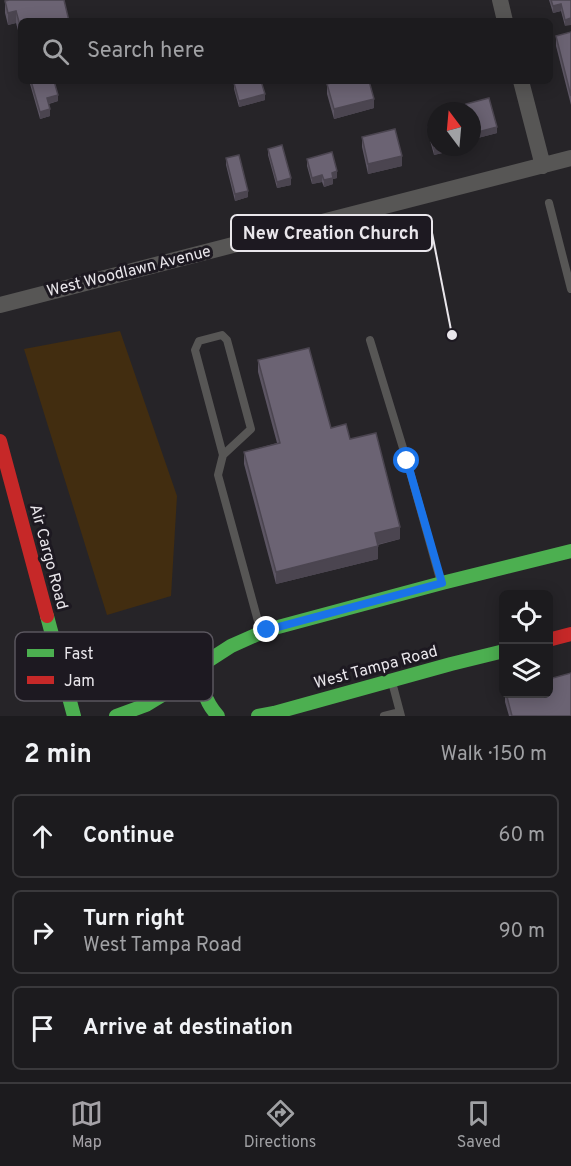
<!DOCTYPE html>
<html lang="en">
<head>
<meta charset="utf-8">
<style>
	body { margin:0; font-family:Overpass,sans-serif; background:#29282b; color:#f1f3f6 }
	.controls { position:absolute; right:18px; bottom:18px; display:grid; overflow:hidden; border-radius:9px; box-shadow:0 3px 15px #0003 }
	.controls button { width:54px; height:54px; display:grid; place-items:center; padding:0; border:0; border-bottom:2px solid #3a393c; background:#1c1b1e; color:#f1f3f6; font:30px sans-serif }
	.compass { position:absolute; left:427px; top:102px; width:54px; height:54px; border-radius:50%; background:#1c1b1e; box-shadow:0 3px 15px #0003; rotate:344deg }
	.stop { position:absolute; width:18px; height:18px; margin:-14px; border:4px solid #1a73e8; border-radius:50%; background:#fff }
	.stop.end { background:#1a73e8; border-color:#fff; box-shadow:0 2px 6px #0008 }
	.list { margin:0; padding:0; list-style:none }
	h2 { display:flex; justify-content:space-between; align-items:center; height:78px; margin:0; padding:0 24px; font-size:26px }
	h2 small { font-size:20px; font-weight:400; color:#a0a1a4 }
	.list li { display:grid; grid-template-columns:39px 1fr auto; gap:18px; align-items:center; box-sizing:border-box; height:84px; margin:0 12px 12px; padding:0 12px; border:2px solid #3a393c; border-radius:9px }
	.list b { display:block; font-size:22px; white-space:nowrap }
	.list p { margin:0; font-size:20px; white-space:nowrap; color:#a0a1a4 }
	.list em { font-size:20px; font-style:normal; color:#a0a1a4 }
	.icon { flex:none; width:33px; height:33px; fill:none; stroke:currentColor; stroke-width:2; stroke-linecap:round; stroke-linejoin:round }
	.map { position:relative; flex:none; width:571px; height:716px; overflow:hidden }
	.search { position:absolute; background:#1c1b1e; box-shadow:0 3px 15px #0003; left:18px; right:18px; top:18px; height:66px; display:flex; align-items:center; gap:15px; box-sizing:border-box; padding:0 21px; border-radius:9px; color:#a0a1a4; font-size:22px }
	.sheet { height:366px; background:#1c1b1e }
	nav { display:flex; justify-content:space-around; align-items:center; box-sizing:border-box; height:84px; border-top:2px solid #3a393c; background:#1c1b1e; font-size:16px; color:#a0a1a4 }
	nav a { display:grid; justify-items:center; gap:3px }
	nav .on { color:#a5a2a7 }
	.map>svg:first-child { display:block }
	.green { fill:#422d10 }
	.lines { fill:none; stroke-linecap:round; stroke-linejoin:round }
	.lane { stroke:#575655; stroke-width:8 }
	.street { stroke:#575655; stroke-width:16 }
	.fast { stroke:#4caf50; stroke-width:14 }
	.jam { stroke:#c62828; stroke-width:14 }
	.wall { fill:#5c5563 }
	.shaded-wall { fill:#4b4550 }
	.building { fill:#6b6373; stroke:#4b4550; stroke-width:1.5 }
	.route { stroke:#1a73e8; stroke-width:8 }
	.labels { text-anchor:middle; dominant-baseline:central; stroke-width:6; stroke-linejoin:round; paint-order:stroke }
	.street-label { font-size:16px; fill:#e9e6eb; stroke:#1d1921 }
	.key { fill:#1d1921; stroke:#5a565e; stroke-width:1.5 }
	.key-label { font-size:16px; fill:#e9e6eb }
	.leader { fill:none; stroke:#e9e6eb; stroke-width:2 }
	.callout-dot { fill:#e9e6eb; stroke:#1d1921; stroke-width:2 }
	.callout { fill:#1d1921; stroke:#e9e6eb; stroke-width:2 }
	.callout-label { font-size:18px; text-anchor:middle; font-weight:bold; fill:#e9e6eb }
</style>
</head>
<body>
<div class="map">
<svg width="571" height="716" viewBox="0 0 571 716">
	<rect width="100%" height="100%" fill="#262428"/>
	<path class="green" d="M120,331L177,496L171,596L107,615L24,349Z"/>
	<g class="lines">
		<path class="lane" d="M549,203L571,289
			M370,340L407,461L441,583
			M223,455L195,350L199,341L222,335L227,340L251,429L223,455L218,475L261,632
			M392,682L401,716
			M384,716L400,712"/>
		<path class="street" d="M500,0L505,21
			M521,81L543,166
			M0,305L571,158"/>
		<path class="fast" d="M47,616L74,716
			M201,665C201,685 204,701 218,716
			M61,668L95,683L136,688L158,681L183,677
			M116,716L146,705L169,691L183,677L231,646L267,630L442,583L571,551
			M258,716L274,713L451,664L504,651"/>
		<path class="jam" d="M0,441L47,616
			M548,640L571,634"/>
	</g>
	<path class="wall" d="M9,0L21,21V41L16,23L8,25L5,13V1Z
		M549,0H571L565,26L561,11L553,13Z
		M571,32V105L556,46V36Z
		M30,81H54L58,101L49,104L50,116L40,119L30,84Z
		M234,83L265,100L239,107L234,89Z
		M327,84L374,108L334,119L327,94Z
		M466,104L497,133L474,139L472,133V111H466Z
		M428,127L463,147V148L434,155L428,133Z
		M362,137L402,166L368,174L362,147Z
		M268,149L291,185L277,188L268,155Z
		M226,158L248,197L235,201L226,165Z
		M307,159L337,178L333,179V184L324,187L322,182L312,184L307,166Z
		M258,360L331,428L350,439L400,539L378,545V559L276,584L244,464V452L277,443L258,372Z
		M505,693H549L571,716H509L505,702Z"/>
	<path class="shaded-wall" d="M561,4V11L553,13V6Z
		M16,11V23L8,25V13Z
		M571,18V25L565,26V20Z
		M265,94V100L239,107V101Z
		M58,95V101L47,104V98Z
		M374,99V108L334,119V109Z
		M50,109V116L40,119V112Z
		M497,127V133L474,139V133Z
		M440,147H463V148L434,155V149Z
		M402,156V166L368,174V164Z
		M337,171V178L333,179V184L324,187V180L332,173Z
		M322,175V182L312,184V178Z
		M291,178V185L277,188V182Z
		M248,191V197L235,201V194Z
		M400,527V539L375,545V533Z
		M378,546V559L276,584V572Z"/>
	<path class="building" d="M9,0H64L69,21H21V29L16,11L8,13L5,1Z
		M551,0H571V18L565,20L561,4L553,6Z
		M571,32V96L556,36Z
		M31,81H54L58,95L47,98L50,109L40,112Z
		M241,81H261L265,94L239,101L234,83Z
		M340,81H369L374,99L334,109L327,84Z
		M489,98L497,127L474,133L472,127V111H468L466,104Z
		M436,125V147H440L434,149L428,127Z
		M395,129L402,156L368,164L362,137Z
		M282,145L291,178L277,182L268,149Z
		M332,152L337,171L332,173L333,178L324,180L322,175L312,178L307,159Z
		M239,155L248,191L235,194L226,158Z
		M309,348L331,428L346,424L350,439L376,433L400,527L375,533L378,546L276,572L244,452L280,443L258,360Z
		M571,673V716H512L506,693H549V679Z"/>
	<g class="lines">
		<path class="route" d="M267,630L442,583L407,461"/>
	</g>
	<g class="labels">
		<g class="street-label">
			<text transform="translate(129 272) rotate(-14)">West Woodlawn Avenue</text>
			<text transform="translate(48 557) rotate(75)">Air Cargo Road</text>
			<text transform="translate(376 668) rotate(-15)">West Tampa Road</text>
		</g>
	</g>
	<rect x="15" y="632" width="198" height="69" rx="9" class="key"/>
	<rect x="27" y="649" width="27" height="8" fill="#4caf50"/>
	<rect x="27" y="676" width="27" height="8" fill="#c62828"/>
	<g class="key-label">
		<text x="64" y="659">Fast</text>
		<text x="64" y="686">Jam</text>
	</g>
	<path class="leader" d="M452 335L432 233"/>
	<circle class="callout-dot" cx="452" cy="335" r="6"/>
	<rect class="callout" x="231" y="215" width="201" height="36" rx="6"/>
	<g class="callout-label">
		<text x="331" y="239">New Creation Church</text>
	</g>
</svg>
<div class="controls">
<button><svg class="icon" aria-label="locate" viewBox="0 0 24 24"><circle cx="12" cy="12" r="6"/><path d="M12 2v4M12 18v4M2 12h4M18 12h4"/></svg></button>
<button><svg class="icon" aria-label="layers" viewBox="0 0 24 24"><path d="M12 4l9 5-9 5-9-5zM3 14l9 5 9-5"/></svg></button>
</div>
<svg class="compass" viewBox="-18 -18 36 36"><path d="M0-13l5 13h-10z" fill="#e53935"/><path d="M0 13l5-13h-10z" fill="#a0a1a4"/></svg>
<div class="stop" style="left:407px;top:461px"></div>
<div class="stop end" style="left:267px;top:630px"></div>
<div class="search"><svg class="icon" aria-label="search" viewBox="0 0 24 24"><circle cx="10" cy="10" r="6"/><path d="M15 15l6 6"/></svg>Search here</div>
</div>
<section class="sheet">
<h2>2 min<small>Walk · 150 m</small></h2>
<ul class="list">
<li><svg class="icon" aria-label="ahead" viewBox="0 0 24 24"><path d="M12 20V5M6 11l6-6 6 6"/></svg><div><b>Continue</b></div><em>60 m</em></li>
<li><svg class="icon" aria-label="right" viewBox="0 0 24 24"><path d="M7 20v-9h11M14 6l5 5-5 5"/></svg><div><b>Turn right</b><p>West Tampa Road</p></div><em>90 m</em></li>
<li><svg class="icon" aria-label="arrive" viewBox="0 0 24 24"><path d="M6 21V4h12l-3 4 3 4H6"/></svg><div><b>Arrive at destination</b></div></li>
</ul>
</section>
<nav>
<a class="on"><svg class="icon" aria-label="map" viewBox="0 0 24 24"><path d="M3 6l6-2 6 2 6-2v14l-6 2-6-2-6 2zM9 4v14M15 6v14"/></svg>Map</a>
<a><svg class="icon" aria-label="directions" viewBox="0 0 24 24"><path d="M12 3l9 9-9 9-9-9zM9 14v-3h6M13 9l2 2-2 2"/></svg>Directions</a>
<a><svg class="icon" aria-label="saved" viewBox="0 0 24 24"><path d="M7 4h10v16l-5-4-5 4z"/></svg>Saved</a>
</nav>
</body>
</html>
